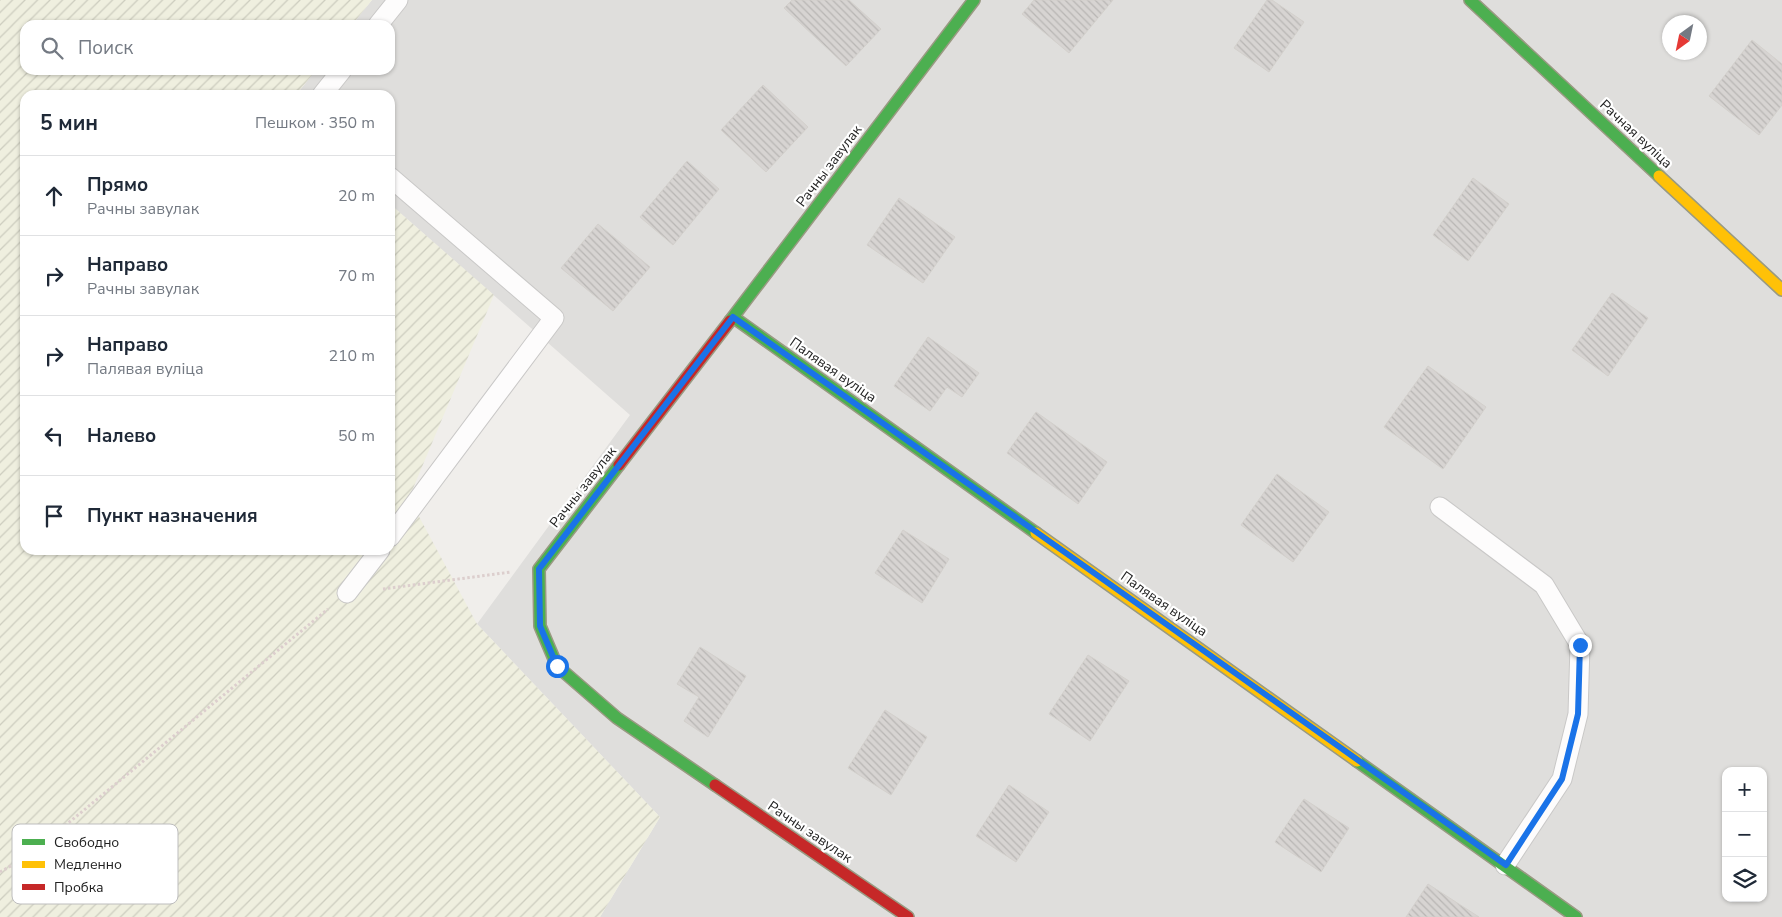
<!DOCTYPE html>
<html lang="ru">
<head>
<meta charset="utf-8">
<style>
	body { margin:0; font-family:"Nunito Sans",sans-serif; background:#f2f2f3; color:#1f2937 }
	.controls { position:absolute; right:15px; bottom:15px; display:grid; overflow:hidden; border-radius:10px; box-shadow:0 1px 4px #0004 }
	.controls button { width:45px; height:45px; display:grid; place-items:center; padding:0; border:0; border-bottom:1px solid #e0e1e3; background:#fff; color:#1f2937; font:25px sans-serif }
	.compass { position:absolute; left:1662px; top:15px; width:45px; height:45px; border-radius:50%; background:#fff; box-shadow:0 1px 4px #0004; rotate:213deg }
	.stop { position:absolute; width:15px; height:15px; margin:-11px; border:4px solid #1a73e8; border-radius:50%; background:#fff }
	.stop.end { background:#1a73e8; border-color:#fff; box-shadow:0 1px 5px #0008 }
	.list { margin:0; padding:0; list-style:none }
	h2 { display:flex; justify-content:space-between; align-items:center; height:65px; margin:0; padding:0 20px; font-size:21px }
	h2 small { font-size:16px; font-weight:400; color:#747a83 }
	.list li { display:grid; grid-template-columns:32px 1fr auto; gap:15px; align-items:center; box-sizing:border-box; height:80px; padding:0 20px; border-top:1px solid #e0e1e3 }
	.list b { display:block; font-size:19px; white-space:nowrap }
	.list p { margin:0; font-size:16px; white-space:nowrap; color:#747a83 }
	.list em { font-size:16px; font-style:normal; color:#747a83 }
	.icon { flex:none; width:28px; height:28px; fill:none; stroke:currentColor; stroke-width:2; stroke-linecap:round; stroke-linejoin:round }
	.map { position:relative; flex:none; width:1782px; height:917px; overflow:hidden }
	.search { position:absolute; background:#fff; box-shadow:0 1px 4px #0004; left:20px; top:20px; width:375px; height:55px; display:flex; align-items:center; gap:12px; box-sizing:border-box; padding:0 18px; border-radius:15px; color:#747a83; font-size:19px }
	.panel { position:absolute; background:#fff; box-shadow:0 1px 4px #0004; left:20px; top:90px; width:375px; height:465px; border-radius:15px }
	.map>svg:first-child { display:block }
	.residential { fill:#dfdedc; fill-rule:evenodd }
	.farmland { fill:url(#farmland-furrows) }
	.building { fill:url(#building-back-hatch); stroke:#d3d0cc }
	.lines { fill:none; stroke-linecap:round; stroke-linejoin:round }
	.lane-casing { stroke:#c9c8c7; stroke-width:21 }
	.fast-casing { stroke:#999a82; stroke-width:14 }
	.slow-casing { stroke:#999a82; stroke-width:14 }
	.jam-casing { stroke:#999a82; stroke-width:14 }
	.path { stroke:#dccecd; stroke-width:3; stroke-dasharray:2.5 2.5; stroke-linecap:butt }
	.lane { stroke:#fdfcfc; stroke-width:19 }
	.fast { stroke:#4caf50; stroke-width:11 }
	.slow { stroke:#ffc107; stroke-width:11 }
	.jam { stroke:#c62828; stroke-width:11 }
	.route { stroke:#1a73e8; stroke-width:6 }
	.labels { text-anchor:middle; dominant-baseline:central; stroke-width:4.5; stroke-linejoin:round; paint-order:stroke }
	.street-label { font-size:14px; fill:#222; stroke:#fff }
	.key { fill:#fff; stroke:#bdbdbd; stroke-width:1 }
	.key-label { font-size:14px; fill:#222 }
</style>
</head>
<body>
<div class="map">
<svg width="1782" height="917" viewBox="0 0 1782 917">
	<defs>
		<pattern id="farmland-furrows" width="10" height="10" patternUnits="userSpaceOnUse" patternTransform="scale(1.25)"><rect width="10" height="10" fill="#efefdf"/><path d="M-1 1l2-2M0 10L10 0M9 11l2-2" fill="none" stroke="#cdcdbf"/></pattern>
		<pattern id="building-back-hatch" width="6" height="6" patternUnits="userSpaceOnUse" patternTransform="scale(1.25)"><rect width="6" height="6" fill="#d7d4d2"/><path d="M-1 5l2 2M0 0l6 6M5-1l2 2" fill="none" stroke="#b8b6b4"/></pattern>
	</defs>
	<rect width="100%" height="100%" fill="#f0eeeb"/>
	<path class="residential" d="M372,0H1782V917H600L660,817L477,624L630,415L390,204V95H296L316,70H390V25H352ZM1670,22H1700V52H1670ZM1726,771H1763V898H1726Z"/>
	<path class="farmland" d="M0,0H372L352,25H25V70H316L296,95H25V550H390V204L494,295L409,498L477,624L660,817L600,917H0Z"/>
	<path class="building" d="M792,0H849L881,29L846,66L784,8Z
		M1034,0H1113L1069,53L1022,14Z
		M1267,0H1272L1304,22L1269,72L1234,48Z
		M1752,40L1782,64V105L1759,135L1709,96Z
		M763,85L808,127L766,172L721,130Z
		M687,161L719,189L673,245L640,217Z
		M1473,178L1509,204L1468,261L1433,235Z
		M899,198L955,237L923,283L867,245Z
		M598,224L650,267L613,311L561,268Z
		M1612,293L1648,318L1608,376L1572,350Z
		M928,337L979,373L962,397L947,387L930,411L894,386Z
		M1428,366L1486,407L1443,469L1384,427Z
		M1036,412L1107,462L1078,504L1007,453Z
		M1277,474L1329,512L1293,562L1241,525Z
		M903,530L949,559L922,603L875,573Z
		M700,647L746,676L708,737L684,721L699,697L677,684Z
		M1088,655L1129,681L1090,741L1049,714Z
		M885,710L927,737L891,795L848,768Z
		M1009,785L1049,812L1016,862L976,836Z
		M1304,799L1349,828L1321,872L1275,842Z
		M1428,884L1479,917H1406Z"/>
	<g class="lines">
		<defs>
			<path id="lane" d="M378,25L398,0
				M322,95L342,70
				M390,177L554,318L390,537
				M1440,507L1544,585L1580,645L1578,714L1562,779L1505,865
				M347,593L380,550"/>
			<path id="fast" d="M1470,0L1659,176
				M733,317L1036,533
				M730,321L974,0
				M619,465L539,569L540,626L557,666L617,718L715,785
				M1357,761L1576,917"/>
			<path id="slow" d="M1659,176L1782,290
				M1036,533L1357,761"/>
			<path id="jam" d="M619,465L730,321
				M715,785L908,917"/>
		</defs>
		<use href="#lane" class="lane-casing"/>
		<use href="#fast" class="fast-casing"/>
		<use href="#slow" class="slow-casing"/>
		<use href="#jam" class="jam-casing"/>
		<path class="path" d="M383,589L511,572
			M0,872L27,857L328,609"/>
		<use href="#lane" class="lane"/>
		<use href="#fast" class="fast"/>
		<use href="#slow" class="slow"/>
		<use href="#jam" class="jam"/>
	</g>
	<g class="lines">
		<path class="route" d="M557,666L540,626L539,569L733,317L1506,865L1562,779L1578,714L1580,645"/>
	</g>
	<g class="labels">
		<g class="street-label">
			<text transform="translate(1636 134) rotate(43)">Рачная вуліца</text>
			<text transform="translate(829 166) rotate(-53)">Рачны завулак</text>
			<text transform="translate(833 370) rotate(35)">Палявая вуліца</text>
			<text transform="translate(583 487) rotate(-52)">Рачны завулак</text>
			<text transform="translate(1164 604) rotate(35)">Палявая вуліца</text>
			<text transform="translate(810 832) rotate(34)">Рачны завулак</text>
		</g>
	</g>
	<rect x="12" y="824" width="166" height="80" rx="8" class="key"/>
	<rect x="22" y="839" width="23" height="6" fill="#4caf50"/>
	<rect x="22" y="861" width="23" height="7" fill="#ffc107"/>
	<rect x="22" y="884" width="23" height="6" fill="#c62828"/>
	<g class="key-label">
		<text x="54" y="847">Свободно</text>
		<text x="54" y="869">Медленно</text>
		<text x="54" y="892">Пробка</text>
	</g>
</svg>
<div class="controls">
<button>+</button>
<button>−</button>
<button><svg class="icon" aria-label="layers" viewBox="0 0 24 24"><path d="M12 4l9 5-9 5-9-5zM3 14l9 5 9-5"/></svg></button>
</div>
<svg class="compass" viewBox="-18 -18 36 36"><path d="M0-13l5 13h-10z" fill="#e53935"/><path d="M0 13l5-13h-10z" fill="#747a83"/></svg>
<div class="stop" style="left:557px;top:666px"></div>
<div class="stop end" style="left:1580px;top:645px"></div>
<div class="search"><svg class="icon" aria-label="search" viewBox="0 0 24 24"><circle cx="10" cy="10" r="6"/><path d="M15 15l6 6"/></svg>Поиск</div>
<section class="panel">
<h2>5 мин<small>Пешком · 350 m</small></h2>
<ul class="list">
<li><svg class="icon" aria-label="ahead" viewBox="0 0 24 24"><path d="M12 20V5M6 11l6-6 6 6"/></svg><div><b>Прямо</b><p>Рачны завулак</p></div><em>20 m</em></li>
<li><svg class="icon" aria-label="right" viewBox="0 0 24 24"><path d="M7 20v-9h11M14 6l5 5-5 5"/></svg><div><b>Направо</b><p>Рачны завулак</p></div><em>70 m</em></li>
<li><svg class="icon" aria-label="right" viewBox="0 0 24 24"><path d="M7 20v-9h11M14 6l5 5-5 5"/></svg><div><b>Направо</b><p>Палявая вуліца</p></div><em>210 m</em></li>
<li><svg class="icon" aria-label="left" viewBox="0 0 24 24"><path d="M17 20v-9H6M10 6l-5 5 5 5"/></svg><div><b>Налево</b></div><em>50 m</em></li>
<li><svg class="icon" aria-label="arrive" viewBox="0 0 24 24"><path d="M6 21V4h12l-3 4 3 4H6"/></svg><div><b>Пункт назначения</b></div></li>
</ul>
</section>
</div>
</body>
</html>
